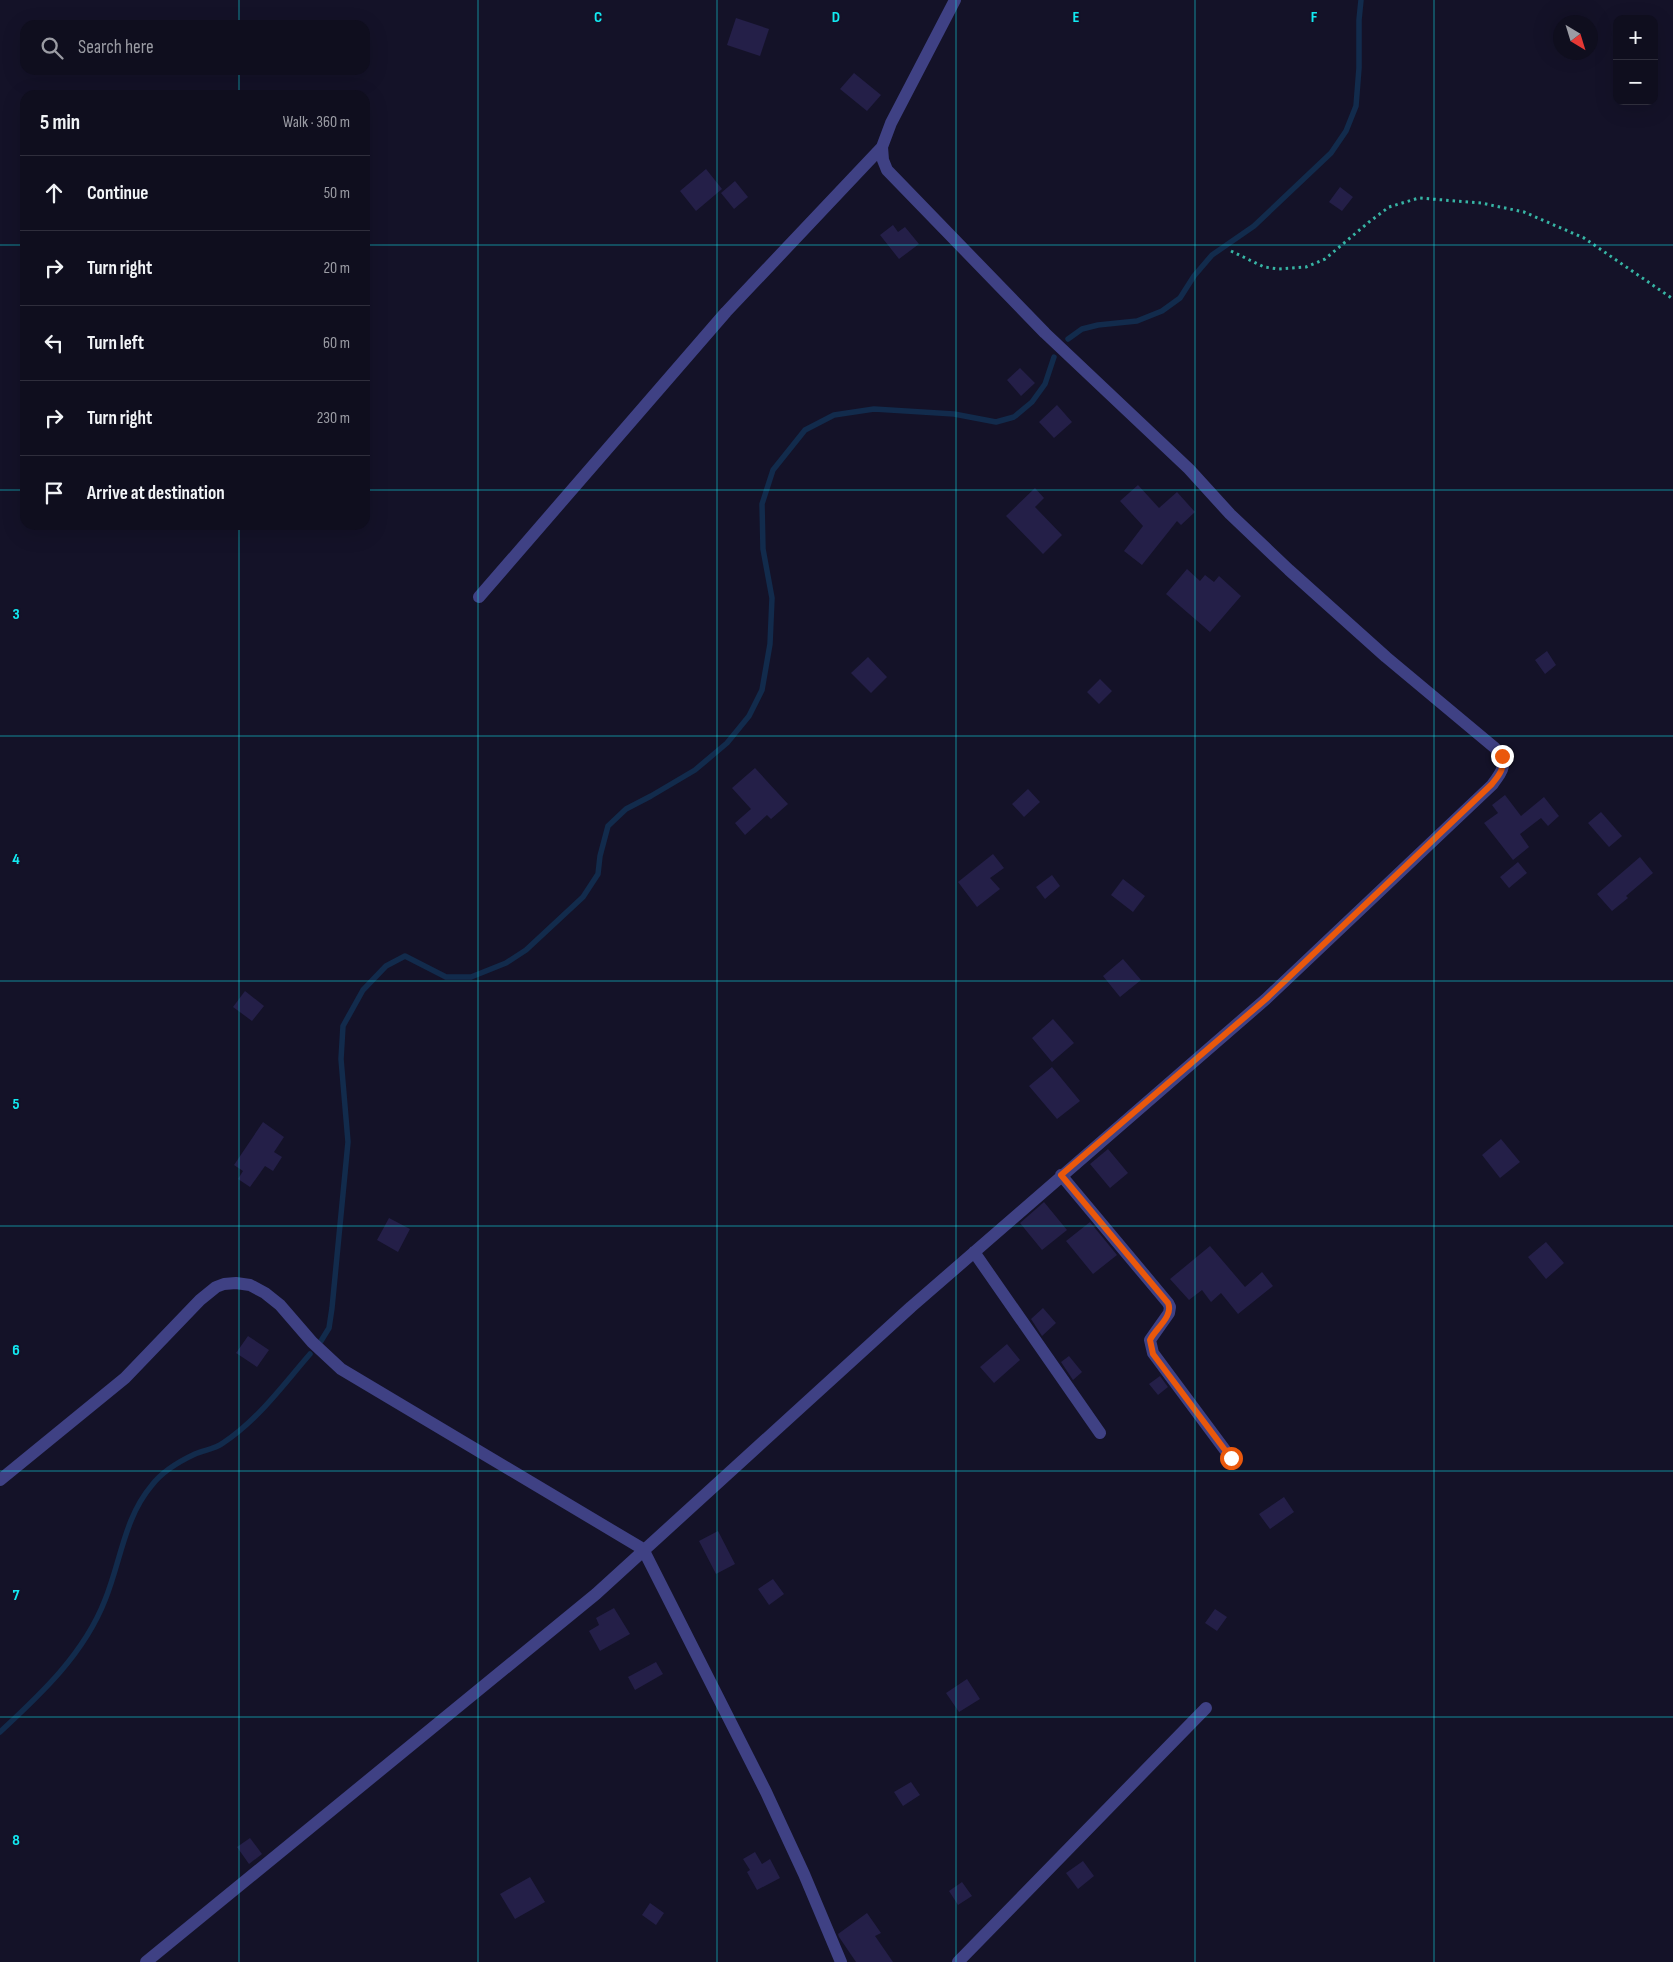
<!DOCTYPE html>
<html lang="en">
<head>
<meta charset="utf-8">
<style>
	body { margin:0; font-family:"Sofia Sans Condensed",sans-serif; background:#181727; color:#f1f3f6 }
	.controls { position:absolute; right:15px; top:15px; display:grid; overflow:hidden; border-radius:10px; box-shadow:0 5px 20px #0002 }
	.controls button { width:45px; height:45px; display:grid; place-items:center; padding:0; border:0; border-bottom:1px solid #2f2e3c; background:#0f0e1e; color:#f1f3f6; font:25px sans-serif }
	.compass { position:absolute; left:1553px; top:15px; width:45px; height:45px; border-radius:50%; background:#0f0e1e; box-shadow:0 5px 20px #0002; rotate:142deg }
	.stop { position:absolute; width:15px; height:15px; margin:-11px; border:4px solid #ea580c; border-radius:50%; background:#fff }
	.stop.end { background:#ea580c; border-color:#fff; box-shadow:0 1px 5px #0008 }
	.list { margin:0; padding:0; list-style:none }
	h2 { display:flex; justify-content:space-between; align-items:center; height:65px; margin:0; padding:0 20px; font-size:21px }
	h2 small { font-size:16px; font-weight:400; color:#9b9ca4 }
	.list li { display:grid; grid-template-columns:32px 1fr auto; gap:15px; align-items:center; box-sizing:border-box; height:75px; padding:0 20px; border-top:1px solid #2f2e3c }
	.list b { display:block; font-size:19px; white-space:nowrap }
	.list em { font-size:16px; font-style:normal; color:#9b9ca4 }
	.icon { flex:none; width:28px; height:28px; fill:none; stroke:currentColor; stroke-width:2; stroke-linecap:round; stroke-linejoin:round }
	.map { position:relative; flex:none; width:1673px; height:1962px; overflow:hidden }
	.search { position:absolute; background:#0f0e1e; box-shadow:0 5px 20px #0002; left:20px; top:20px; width:350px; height:55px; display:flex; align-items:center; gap:12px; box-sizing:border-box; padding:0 18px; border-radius:15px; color:#9b9ca4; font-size:19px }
	.panel { position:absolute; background:#0f0e1e; box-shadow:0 5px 20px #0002; left:20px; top:90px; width:350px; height:440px; border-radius:15px }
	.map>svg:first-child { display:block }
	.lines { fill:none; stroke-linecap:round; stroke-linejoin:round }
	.stream { stroke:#122b4c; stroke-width:5.5 }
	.building { fill:#241f48 }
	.path { stroke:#37b4a4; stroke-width:3; stroke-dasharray:2.5 4; stroke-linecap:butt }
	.minor { stroke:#3f4184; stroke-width:12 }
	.route { stroke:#ea580c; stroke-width:6 }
	.grid { fill:none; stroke:#12eaf2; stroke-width:1; stroke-opacity:0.55 }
	.grid-label { font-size:16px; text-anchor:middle; font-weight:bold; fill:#12eaf2; stroke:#141228; stroke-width:4; stroke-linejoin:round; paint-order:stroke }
</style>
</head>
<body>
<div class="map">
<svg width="1673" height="1962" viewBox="0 0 1673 1962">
	<rect width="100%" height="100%" fill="#141228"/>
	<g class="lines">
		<path class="stream" d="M1068,339L1082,329L1098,325L1137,321L1162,311L1180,298L1194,276L1212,255L1254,226L1331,153L1346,131L1356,106L1359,68V20L1361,0
			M321,1341L329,1328L332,1308L348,1142L341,1059L343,1026L363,990L386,966L405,956L446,977H471L506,963L526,950L583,897L598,874L600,856L608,826L626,809L651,796L695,770L727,743L749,716L762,690L770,644L772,598L763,549L762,504L773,470L805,430L834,415L874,409L954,414L996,422L1014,417L1032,402L1045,384L1054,357
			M0,1732C41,1694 84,1654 105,1600C121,1561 124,1518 152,1485C162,1472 180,1461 195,1454C204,1450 215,1449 223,1443C258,1420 283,1385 310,1354"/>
	</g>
	<path class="building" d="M736,18L769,29L760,56L727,45Z
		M854,73L881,95L867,111L840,89Z
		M706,169L722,189L696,211L680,191Z
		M735,181L748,197L734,209L721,193Z
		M1340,187L1353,197L1342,211L1329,202Z
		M893,225L898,232L905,227L919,244L899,259L880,235Z
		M1020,368L1035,383L1021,396L1007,380Z
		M1057,405L1072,422L1054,438L1039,422Z
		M1138,485L1159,508L1177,492L1195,512L1181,525L1177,521L1142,565L1124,551L1143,526L1120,501Z
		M1035,488L1044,498L1035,507L1062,535L1043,554L1006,516Z
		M1187,569L1200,581L1205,575L1214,582L1219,576L1241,596L1210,632L1166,594Z
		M1547,651L1556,665L1545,674L1535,660Z
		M868,657L887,677L871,693L851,673Z
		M1100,679L1112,691L1099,704L1087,692Z
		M755,768L788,804L771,819L767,815L745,835L735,823L751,809L732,788Z
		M1028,789L1040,802L1024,817L1012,804Z
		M1505,795L1521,816L1544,797L1559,816L1548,826L1541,818L1520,834L1529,847L1513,860L1484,823L1498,813L1492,805Z
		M1601,812L1622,836L1609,847L1588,823Z
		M993,854L1004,868L990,878L1000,889L977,907L958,882Z
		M1640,857L1653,873L1626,896L1628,898L1612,911L1597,894Z
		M1518,862L1527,873L1509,888L1500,877Z
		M1052,875L1060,886L1045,899L1036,887Z
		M1123,879L1145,896L1133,912L1111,895Z
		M1123,959L1141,980L1120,997L1103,976Z
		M245,991L264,1006L252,1021L233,1007Z
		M1053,1019L1074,1043L1052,1062L1032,1038Z
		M1052,1067L1080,1101L1057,1119L1029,1086Z
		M263,1122L284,1137L274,1152L282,1157L273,1171L265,1166L250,1187L238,1179L243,1171L234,1165Z
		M1501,1139L1520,1162L1500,1178L1482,1155Z
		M1108,1149L1128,1173L1110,1188L1090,1164Z
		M1044,1202L1067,1230L1042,1250L1020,1223Z
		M389,1218L410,1229L398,1252L377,1240Z
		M1090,1222L1117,1255L1093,1274L1066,1241Z
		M1546,1242L1564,1263L1546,1279L1528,1257Z
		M1210,1246L1245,1287L1262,1272L1273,1286L1238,1314L1221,1293L1211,1302L1202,1290L1189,1300L1170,1279Z
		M1043,1308L1056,1323L1042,1336L1031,1319Z
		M248,1336L269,1350L257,1367L236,1353Z
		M1007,1344L1020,1360L994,1383L980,1367Z
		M1069,1356L1082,1372L1073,1380L1061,1362Z
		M1160,1376L1168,1387L1158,1395L1149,1384Z
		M1284,1497L1294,1512L1270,1529L1259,1514Z
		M718,1531L735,1564L716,1574L699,1541Z
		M773,1579L784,1594L769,1605L758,1589Z
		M614,1608L630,1634L600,1651L589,1631L599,1625L596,1618Z
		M1215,1609L1227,1617L1217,1631L1205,1623Z
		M656,1662L663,1674L635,1690L628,1677Z
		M967,1679L980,1699L959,1712L946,1693Z
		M911,1782L920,1795L903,1806L894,1792Z
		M250,1838L262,1854L249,1864L237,1847Z
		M755,1852L762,1864L770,1859L780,1878L757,1890L747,1872L750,1870L743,1859Z
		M1083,1861L1094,1876L1078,1889L1066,1873Z
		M530,1877L545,1902L515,1919L500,1894Z
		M962,1882L972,1896L958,1905L949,1891Z
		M650,1903L664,1913L656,1925L642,1915Z
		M867,1913L881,1933L875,1936L893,1962H856L839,1937L838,1934Z"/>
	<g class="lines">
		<path class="path" d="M1231,251L1264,267L1279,269L1306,267L1325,259L1369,222L1389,207L1419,198L1481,203L1524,212L1584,238L1673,299"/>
		<path class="minor" d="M479,597L726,312L882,147
			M1061,1175L1168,1303L1170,1307L1169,1313L1150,1340L1153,1353L1231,1458
			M974,1252L1100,1433
			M0,1480L125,1378L200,1300L216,1287L224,1284L236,1283L250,1285L265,1293L280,1305L312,1342L341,1369L643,1549L766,1792L804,1874L841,1962
			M146,1962L596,1594L911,1307L1266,999L1492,785C1504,769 1508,764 1495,748L1386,657L1289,570L1230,514L1189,469L1045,333L887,170L883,160L882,147L891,123L955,0
			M958,1962L1206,1708"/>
	</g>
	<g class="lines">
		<path class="route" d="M1231,1458L1153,1354L1150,1340C1155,1329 1174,1316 1168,1303L1061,1175L1266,999L1492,784C1499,775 1505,769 1502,756"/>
	</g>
	<path class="grid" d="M239,0V25M478,0V1962M717,0V1962M956,0V1962M1195,0V1962M1434,0V1962M239,70V95M0,245H25M365,245H1673M0,490H25M365,490H1673M239,525V1962M0,736H1673M0,981H1673M0,1226H1673M0,1471H1673M0,1717H1673"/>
	<g class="grid-label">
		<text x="598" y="22">C</text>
		<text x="836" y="22">D</text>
		<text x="1076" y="22">E</text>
		<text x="1314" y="22">F</text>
		<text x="16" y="619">3</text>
		<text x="16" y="864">4</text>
		<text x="16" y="1109">5</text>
		<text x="16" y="1355">6</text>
		<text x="16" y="1600">7</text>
		<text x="16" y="1845">8</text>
	</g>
</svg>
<div class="controls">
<button>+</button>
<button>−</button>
</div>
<svg class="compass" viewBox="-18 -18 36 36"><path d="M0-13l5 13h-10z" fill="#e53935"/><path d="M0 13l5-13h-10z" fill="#9b9ca4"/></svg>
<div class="stop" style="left:1231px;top:1458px"></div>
<div class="stop end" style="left:1502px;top:756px"></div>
<div class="search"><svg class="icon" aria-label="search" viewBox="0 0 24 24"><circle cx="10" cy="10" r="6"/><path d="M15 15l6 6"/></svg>Search here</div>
<section class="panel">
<h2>5 min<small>Walk · 360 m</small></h2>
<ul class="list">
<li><svg class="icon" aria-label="ahead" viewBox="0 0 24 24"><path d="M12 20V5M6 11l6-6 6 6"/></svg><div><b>Continue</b></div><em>50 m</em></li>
<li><svg class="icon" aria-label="right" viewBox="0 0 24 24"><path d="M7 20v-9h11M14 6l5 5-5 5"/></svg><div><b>Turn right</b></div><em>20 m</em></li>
<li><svg class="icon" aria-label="left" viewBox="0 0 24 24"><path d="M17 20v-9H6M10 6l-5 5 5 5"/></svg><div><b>Turn left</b></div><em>60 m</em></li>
<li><svg class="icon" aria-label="right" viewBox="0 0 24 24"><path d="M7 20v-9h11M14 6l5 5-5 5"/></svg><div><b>Turn right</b></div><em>230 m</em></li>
<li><svg class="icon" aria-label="arrive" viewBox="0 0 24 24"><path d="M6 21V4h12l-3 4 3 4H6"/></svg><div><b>Arrive at destination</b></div></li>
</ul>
</section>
</div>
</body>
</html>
